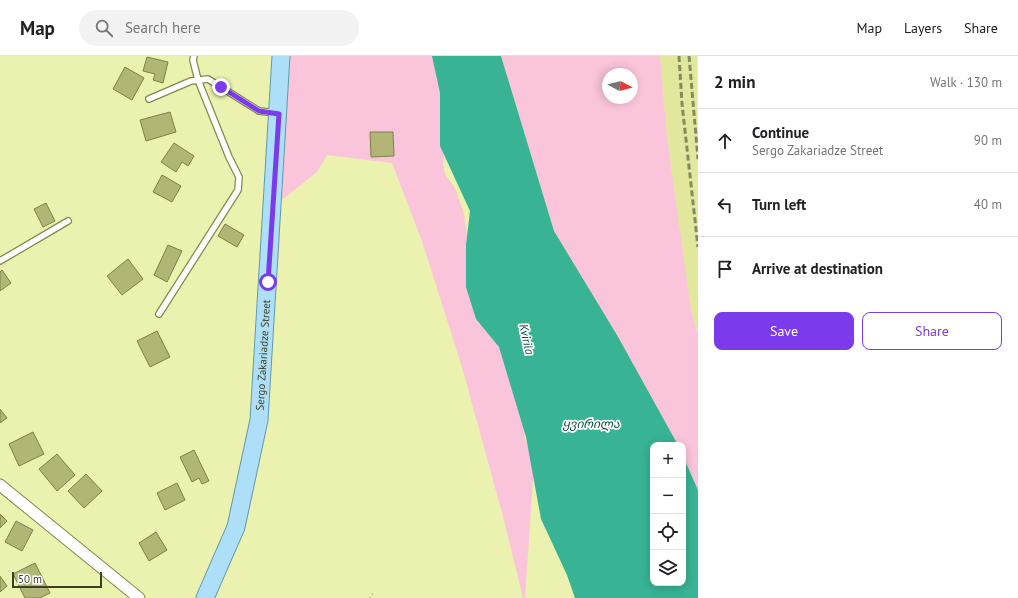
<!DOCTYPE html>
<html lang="en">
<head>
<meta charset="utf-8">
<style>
	body { margin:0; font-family:"PT Sans","Noto Sans Georgian",sans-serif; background:#f2f2f2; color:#202124 }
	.controls { position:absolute; right:12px; bottom:12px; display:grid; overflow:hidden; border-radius:8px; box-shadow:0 2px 10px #0003 }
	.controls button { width:36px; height:36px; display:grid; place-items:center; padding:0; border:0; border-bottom:1px solid #e0e0e0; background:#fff; color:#202124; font:20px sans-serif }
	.compass { position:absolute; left:602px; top:12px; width:36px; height:36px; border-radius:50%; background:#fff; box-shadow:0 2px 10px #0003; rotate:97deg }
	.scale { position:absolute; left:12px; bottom:10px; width:90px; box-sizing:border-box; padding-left:4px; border:2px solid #3d3f24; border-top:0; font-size:11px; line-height:14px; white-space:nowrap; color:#3d3f24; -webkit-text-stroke:3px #fff; paint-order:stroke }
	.stop { position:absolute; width:12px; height:12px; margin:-9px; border:3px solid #7c3aed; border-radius:50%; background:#fff }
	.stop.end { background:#7c3aed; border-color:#fff; box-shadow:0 1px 4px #0008 }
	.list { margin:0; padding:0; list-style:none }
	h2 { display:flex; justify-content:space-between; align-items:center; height:52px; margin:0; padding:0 16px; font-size:17px }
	h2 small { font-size:13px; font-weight:400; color:#757577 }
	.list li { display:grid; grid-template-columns:26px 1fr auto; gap:12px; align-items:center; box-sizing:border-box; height:64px; padding:0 16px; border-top:1px solid #e0e0e0 }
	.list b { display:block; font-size:15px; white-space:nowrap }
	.list p { margin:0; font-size:13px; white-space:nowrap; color:#757577 }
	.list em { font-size:13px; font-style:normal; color:#757577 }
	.actions { display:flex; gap:8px; padding:12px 16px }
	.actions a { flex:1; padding:9px 0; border:1px solid #7c3aed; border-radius:8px; text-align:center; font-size:14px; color:#7c3aed }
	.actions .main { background:#7c3aed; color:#fff }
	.icon { flex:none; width:22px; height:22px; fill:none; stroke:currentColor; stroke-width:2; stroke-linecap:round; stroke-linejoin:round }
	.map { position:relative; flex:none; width:698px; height:542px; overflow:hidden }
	header { display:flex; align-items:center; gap:24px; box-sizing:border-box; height:56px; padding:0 20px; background:#fff; border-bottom:1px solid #e0e0e0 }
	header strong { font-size:19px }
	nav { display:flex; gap:22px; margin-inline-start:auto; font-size:14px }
	.search { width:280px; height:36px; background:#f2f2f2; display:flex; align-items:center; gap:10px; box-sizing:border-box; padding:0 14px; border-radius:22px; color:#757577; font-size:15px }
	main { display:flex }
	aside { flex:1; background:#fff }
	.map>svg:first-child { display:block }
	.built { fill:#e1e79d }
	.green { fill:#fac4da; fill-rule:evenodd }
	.water { fill:#38b394 }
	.building { fill:#b1b676; stroke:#7d8142 }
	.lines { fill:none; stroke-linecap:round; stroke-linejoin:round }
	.lane-casing { stroke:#85894a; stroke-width:8 }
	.street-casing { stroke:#85894a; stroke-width:13 }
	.primary-casing { stroke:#6299ab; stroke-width:19 }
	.path { stroke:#a3a875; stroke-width:2; stroke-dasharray:1 3; stroke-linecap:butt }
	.lane { stroke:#fff; stroke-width:5.5 }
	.street { stroke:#fff; stroke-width:11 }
	.primary { stroke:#addff8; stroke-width:17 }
	.rail { stroke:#86895e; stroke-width:3; stroke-dasharray:6 3; stroke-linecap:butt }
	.route { stroke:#7c3aed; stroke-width:5 }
	.labels { text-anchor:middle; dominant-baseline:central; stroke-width:3.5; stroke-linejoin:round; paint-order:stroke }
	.street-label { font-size:11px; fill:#3d3f24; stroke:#fff }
	.water-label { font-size:12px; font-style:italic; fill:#09503f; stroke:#fff }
</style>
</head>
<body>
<header>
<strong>Map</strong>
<div class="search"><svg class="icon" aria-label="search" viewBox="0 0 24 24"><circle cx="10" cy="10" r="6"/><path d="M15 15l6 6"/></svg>Search here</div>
<nav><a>Map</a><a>Layers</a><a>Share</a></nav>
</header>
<main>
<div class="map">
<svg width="698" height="542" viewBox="0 0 698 542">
	<rect width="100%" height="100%" fill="#ebf1ae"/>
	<path class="built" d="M660,0H697L698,279L691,253L667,81Z"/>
	<path class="green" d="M288,0H437L448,51L443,110L446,120L455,132L464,158L472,218L522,351L525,383L534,408L525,542H523L504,464L462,311L422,185L392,107L327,99L317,116L268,155L271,57L288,35Z
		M501,0H660L667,81L691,253L698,279V434L683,400V389H678L617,279L554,175ZM608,18H632V42H608Z"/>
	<path class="water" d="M432,0H501L554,175L617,279L678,389H653V527H683V400L698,434V542H575L567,519L541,463L526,381L499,291L476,263L466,231V189L470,155L440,90V37Z"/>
	<path class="building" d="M147,1L168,6L163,27L153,24L155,18L143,15Z
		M125,11L144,22L132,44L113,33Z
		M170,56L176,76L146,85L140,64Z
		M370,76H393L394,100L371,101Z
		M174,87L194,100L188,110L182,106L176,116L161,106Z
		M162,119L181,130L172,146L153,136Z
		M46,147L55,165L43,171L34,153Z
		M225,168L244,179L237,191L218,180Z
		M168,189L182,195L167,226L154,219Z
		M128,203L143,223L122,239L107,220Z
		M2,214L11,227L0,235V216Z
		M157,275L170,301L150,311L137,285Z
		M0,353L7,362L0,367Z
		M33,376L44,398L19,410L9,388Z
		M194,394L209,425L202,428L199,422L192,426L180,401Z
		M57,398L75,419L57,435L39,413Z
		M86,418L102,435L84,452L68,435Z
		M177,427L185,444L165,454L157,437Z
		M0,458L7,465L0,472Z
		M16,465L33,474L22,495L5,486Z
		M156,476L167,494L149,505L139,487Z
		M35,507L50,537L40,542H25L13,518Z
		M0,520L7,530L0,536Z"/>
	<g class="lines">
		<defs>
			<path id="lane" d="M149,43L191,25L208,23L259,55L276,57
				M0,205L68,165
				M159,258L238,134L239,121L229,101L198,24L193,4L194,0"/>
			<path id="street" d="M0,429L139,542"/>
			<g id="primary">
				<path id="s1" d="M205,542L236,471L259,364L281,0"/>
			</g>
		</defs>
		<use href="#lane" class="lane-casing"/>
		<use href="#street" class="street-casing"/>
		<use href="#primary" class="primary-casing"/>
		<path class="path" d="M370,542L374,535"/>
		<use href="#lane" class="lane"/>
		<use href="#street" class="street"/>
		<use href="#primary" class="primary"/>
		<path class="rail" d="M679,0L682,48L698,191
			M689,0L698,103"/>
	</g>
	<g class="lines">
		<path class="route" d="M221,31L259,55L279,58L268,226"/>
	</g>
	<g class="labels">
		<g class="street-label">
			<text stroke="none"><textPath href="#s1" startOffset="252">Sergo Zakariadze Street</textPath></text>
		</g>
		<g class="water-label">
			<text transform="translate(527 283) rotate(77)">Kvirila</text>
			<text x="591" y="367">ყვირილა</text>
		</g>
	</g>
</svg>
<div class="controls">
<button>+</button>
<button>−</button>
<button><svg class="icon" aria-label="locate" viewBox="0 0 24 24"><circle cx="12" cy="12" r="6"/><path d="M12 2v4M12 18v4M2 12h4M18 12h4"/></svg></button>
<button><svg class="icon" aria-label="layers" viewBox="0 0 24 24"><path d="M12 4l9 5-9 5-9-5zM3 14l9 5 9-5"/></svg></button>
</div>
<svg class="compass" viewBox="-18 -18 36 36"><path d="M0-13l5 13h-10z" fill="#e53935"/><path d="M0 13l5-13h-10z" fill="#757577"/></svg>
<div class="scale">50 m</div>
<div class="stop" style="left:268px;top:226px"></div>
<div class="stop end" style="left:221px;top:31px"></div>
</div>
<aside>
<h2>2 min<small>Walk · 130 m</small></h2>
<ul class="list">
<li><svg class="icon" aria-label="ahead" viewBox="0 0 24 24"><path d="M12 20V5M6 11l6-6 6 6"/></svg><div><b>Continue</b><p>Sergo Zakariadze Street</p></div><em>90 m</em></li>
<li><svg class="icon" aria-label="left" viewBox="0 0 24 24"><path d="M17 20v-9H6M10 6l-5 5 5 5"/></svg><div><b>Turn left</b></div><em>40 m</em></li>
<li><svg class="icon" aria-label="arrive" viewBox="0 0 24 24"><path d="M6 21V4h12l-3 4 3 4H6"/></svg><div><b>Arrive at destination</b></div></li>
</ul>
<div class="actions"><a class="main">Save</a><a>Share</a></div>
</aside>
</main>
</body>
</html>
